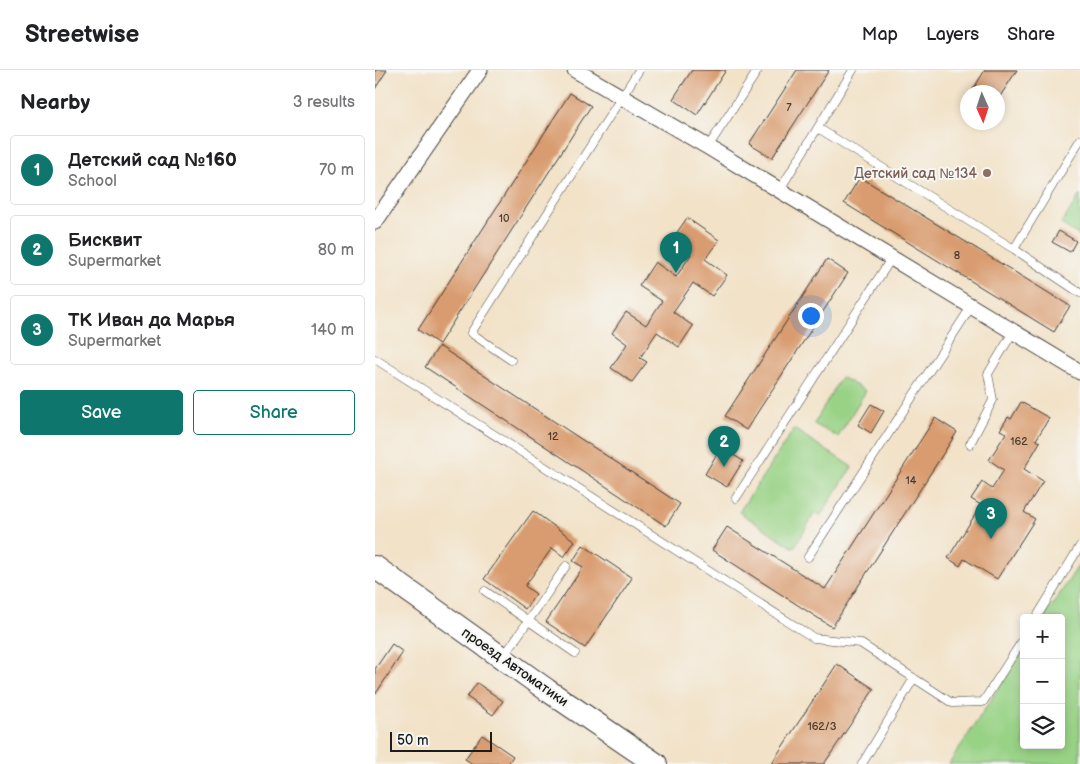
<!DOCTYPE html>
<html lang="en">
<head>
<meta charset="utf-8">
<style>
	body { margin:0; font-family:"Balsamiq Sans",sans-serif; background:#f2f2f2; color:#202124 }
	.controls { position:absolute; right:15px; bottom:15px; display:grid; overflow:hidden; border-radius:5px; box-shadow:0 2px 8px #0003 }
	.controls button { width:45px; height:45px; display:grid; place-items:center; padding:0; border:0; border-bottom:1px solid #e0e0e0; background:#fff; color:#202124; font:25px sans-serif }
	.compass { position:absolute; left:585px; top:15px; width:45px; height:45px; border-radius:50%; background:#fff; box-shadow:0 2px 8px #0003; rotate:177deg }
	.scale { position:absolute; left:15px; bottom:12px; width:102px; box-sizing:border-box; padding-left:5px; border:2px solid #1c1c1c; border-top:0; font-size:14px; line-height:18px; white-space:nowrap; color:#1c1c1c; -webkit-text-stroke:4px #f6f6f2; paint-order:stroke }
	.you { position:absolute; left:435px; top:245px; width:18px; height:18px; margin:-12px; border:4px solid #fff; border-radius:50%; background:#1a73e8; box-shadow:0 0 0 8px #1a73e833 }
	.badge { display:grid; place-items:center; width:32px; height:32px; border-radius:50%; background:#0f766e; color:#fff; font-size:16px; font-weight:700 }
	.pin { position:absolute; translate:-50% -41px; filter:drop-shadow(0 1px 2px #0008) }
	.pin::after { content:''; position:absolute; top:26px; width:18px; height:15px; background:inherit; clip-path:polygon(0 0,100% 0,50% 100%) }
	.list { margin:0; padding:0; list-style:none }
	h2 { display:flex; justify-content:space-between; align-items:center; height:65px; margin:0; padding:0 20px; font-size:21px }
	h2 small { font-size:16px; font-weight:400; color:#757577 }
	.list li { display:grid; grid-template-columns:32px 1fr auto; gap:15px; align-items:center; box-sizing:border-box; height:70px; margin:0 10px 10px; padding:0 10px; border:1px solid #e0e0e0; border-radius:5px }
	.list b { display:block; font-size:19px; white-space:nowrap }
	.list p { margin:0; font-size:16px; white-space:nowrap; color:#757577 }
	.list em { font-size:16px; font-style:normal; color:#757577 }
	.actions { display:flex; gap:10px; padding:15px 20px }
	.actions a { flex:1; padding:11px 0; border:1px solid #0f766e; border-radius:5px; text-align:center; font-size:18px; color:#0f766e }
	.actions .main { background:#0f766e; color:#fff }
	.icon { flex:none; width:28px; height:28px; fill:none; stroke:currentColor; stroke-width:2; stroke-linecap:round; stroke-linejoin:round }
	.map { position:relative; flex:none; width:705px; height:694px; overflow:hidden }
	header { display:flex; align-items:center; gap:30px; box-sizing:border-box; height:70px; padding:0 25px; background:#fff; border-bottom:1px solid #e0e0e0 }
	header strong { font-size:24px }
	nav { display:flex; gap:28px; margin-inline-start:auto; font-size:18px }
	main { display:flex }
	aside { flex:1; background:#fff }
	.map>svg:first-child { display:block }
	.green { fill:#98d285; stroke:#5a7750 }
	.building { fill:#d99c6f }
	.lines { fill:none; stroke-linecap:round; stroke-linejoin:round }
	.service-casing { stroke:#3c3a36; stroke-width:9 }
	.minor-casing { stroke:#3c3a36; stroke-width:17 }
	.secondary-casing { stroke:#3c3a36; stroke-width:24 }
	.service { stroke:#fff; stroke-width:8 }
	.minor { stroke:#fff; stroke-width:15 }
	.secondary { stroke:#fff; stroke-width:22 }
	.education-dot { fill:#8d6e63; stroke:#f6f6f2; stroke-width:2 }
	.labels { text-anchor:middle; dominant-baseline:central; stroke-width:4; stroke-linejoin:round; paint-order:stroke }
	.number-label { font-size:11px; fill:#4b3c31 }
	.education-label { font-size:14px; fill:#785e54; stroke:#f6f6f2; text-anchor:end }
	.street-label { font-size:14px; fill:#1c1c1c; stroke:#f6f6f2 }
</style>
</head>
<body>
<header>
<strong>Streetwise</strong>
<nav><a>Map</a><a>Layers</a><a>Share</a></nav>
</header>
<main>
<aside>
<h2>Nearby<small>3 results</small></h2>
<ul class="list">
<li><span class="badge">1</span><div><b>Детский сад №160</b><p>School</p></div><em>70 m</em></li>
<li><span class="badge">2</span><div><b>Бисквит</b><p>Supermarket</p></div><em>80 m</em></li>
<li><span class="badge">3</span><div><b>ТК Иван да Марья</b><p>Supermarket</p></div><em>140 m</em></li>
</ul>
<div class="actions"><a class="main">Save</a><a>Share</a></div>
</aside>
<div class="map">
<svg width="705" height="694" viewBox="0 0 705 694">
	<rect width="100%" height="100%" fill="#f6f6f2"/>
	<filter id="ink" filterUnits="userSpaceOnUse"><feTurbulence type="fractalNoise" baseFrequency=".02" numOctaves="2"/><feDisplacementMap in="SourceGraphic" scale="10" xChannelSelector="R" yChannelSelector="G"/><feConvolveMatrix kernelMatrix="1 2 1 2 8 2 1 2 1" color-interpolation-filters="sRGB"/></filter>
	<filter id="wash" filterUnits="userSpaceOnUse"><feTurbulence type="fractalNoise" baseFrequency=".0096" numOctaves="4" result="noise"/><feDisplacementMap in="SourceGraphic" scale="20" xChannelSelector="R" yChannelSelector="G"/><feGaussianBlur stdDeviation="1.12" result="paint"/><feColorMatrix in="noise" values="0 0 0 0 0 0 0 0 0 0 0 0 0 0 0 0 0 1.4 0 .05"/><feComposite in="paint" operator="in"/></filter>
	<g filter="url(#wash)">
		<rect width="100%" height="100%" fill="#f2e2c8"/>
		<path class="green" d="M705,125V166L686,154Z
			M466,307L491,321L463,367L439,354Z
			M419,359L477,397L446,445L439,444L419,478L364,442Z
			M705,493V694H574L649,579V675H686V548H669Z"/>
		<g id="blocks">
			<path class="building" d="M0,0H12L0,19Z
				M317,0H351L322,45L298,29Z
				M422,0H454L397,88L374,74Z
				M610,0H642L622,31V22H600L597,21Z
				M195,23L216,36L64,274L43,260Z
				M485,107L695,236L679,262L469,133Z
				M312,148L344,170L330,189L352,205L337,226L318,213L298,242L318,256L304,277L282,262L265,288L272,292L257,312L236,298L252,274L237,263L251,242L271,255L287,231L264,216L280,192L301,207L316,185L296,171Z
				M684,161L701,171L695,182L677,172Z
				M452,189L473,203L371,360L350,346Z
				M64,276L305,434L291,456L50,297Z
				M646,332L674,348L661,370L665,372L649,399L668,411L649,442L660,449L622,509L589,489L585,496L573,488L606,435L596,429L607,412L617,419L629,400L614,390L631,363L625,360L633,347L636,349Z
				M496,334L509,341L496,363L483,355Z
				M560,348L582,362L457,557L337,480L352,457L450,519Z
				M346,377L368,391L352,417L330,404Z
				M158,441L200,471L189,487L177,478L150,516L161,524L150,539L109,509Z
				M208,475L257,508L210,578L171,552L208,497L198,491Z
				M17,574L28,582L0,625V599Z
				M462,594L499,619L449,694H396Z
				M102,613L128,631L118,645L92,627Z
				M107,665L138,686L133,694H98L90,689Z"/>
		</g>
	</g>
	<g filter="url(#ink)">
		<use href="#blocks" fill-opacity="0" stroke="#3c3a36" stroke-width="1"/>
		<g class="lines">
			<defs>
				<path id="service" d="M443,58L639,179
					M705,70L639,179L705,223
					M333,77L383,0
					M404,121L478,0
					M0,289L439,568L485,573L577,633L608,632L649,568
					M136,290L96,263L264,0
					M595,374L618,330L613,304L638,262
					M361,428L516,189
					M433,487L596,237
					M110,521L200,583
					M661,548L705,476
					M129,586L191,496
					M487,694L539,608"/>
				<path id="minor" d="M200,0L333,77L705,302
					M0,152L105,0"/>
				<path id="secondary" d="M0,497L172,620L281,694"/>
			</defs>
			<use href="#service" class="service-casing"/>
			<use href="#minor" class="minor-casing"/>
			<use href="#secondary" class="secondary-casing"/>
			<use href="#service" class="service"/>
			<use href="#minor" class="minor"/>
			<use href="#secondary" class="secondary"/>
		</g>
	</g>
	<circle class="education-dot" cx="612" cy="103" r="5"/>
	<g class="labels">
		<g class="number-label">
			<text x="414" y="37">7</text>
			<text x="129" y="148">10</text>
			<text x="582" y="185">8</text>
			<text x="178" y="366">12</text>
			<text x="644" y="371">162</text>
			<text x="536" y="410">14</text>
			<text x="447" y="656">162/3</text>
		</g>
		<g class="education-label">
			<text x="602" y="103">Детский сад №134</text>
		</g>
		<g class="street-label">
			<text transform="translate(140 597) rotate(35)">проезд Автоматики</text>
		</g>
	</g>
</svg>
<div class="controls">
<button>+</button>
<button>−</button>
<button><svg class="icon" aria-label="layers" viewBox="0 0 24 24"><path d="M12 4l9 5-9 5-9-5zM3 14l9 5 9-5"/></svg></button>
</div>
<svg class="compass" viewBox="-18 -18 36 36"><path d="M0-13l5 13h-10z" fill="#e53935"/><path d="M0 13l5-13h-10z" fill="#757577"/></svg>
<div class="scale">50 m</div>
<div class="you"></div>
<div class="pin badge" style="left:301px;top:203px">1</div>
<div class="pin badge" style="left:349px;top:397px">2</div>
<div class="pin badge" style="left:616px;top:469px">3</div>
</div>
</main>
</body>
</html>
